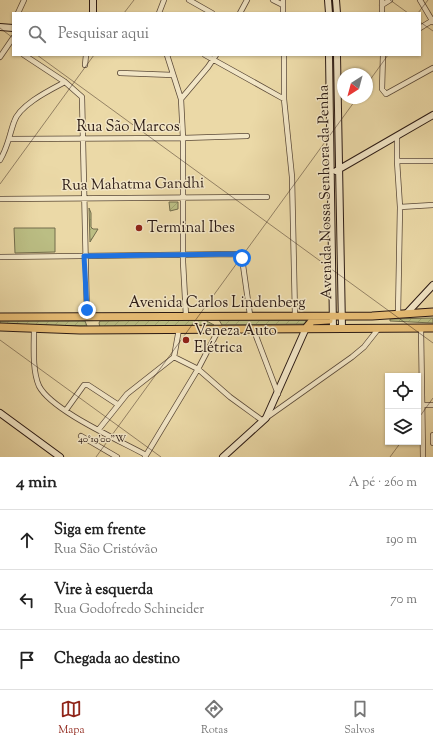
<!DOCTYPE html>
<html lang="pt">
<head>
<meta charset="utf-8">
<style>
	body { margin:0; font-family:"Sorts Mill Goudy",serif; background:#f6f6f6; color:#222 }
	.controls { position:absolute; right:12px; bottom:12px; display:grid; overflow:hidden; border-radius:0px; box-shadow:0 1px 3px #0004 }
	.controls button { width:36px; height:36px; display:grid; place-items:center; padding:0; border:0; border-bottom:1px solid #e0e0e0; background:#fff; color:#222; font:20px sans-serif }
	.compass { position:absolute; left:337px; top:68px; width:36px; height:36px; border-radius:50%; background:#fff; box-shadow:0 1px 3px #0004; rotate:216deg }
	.stop { position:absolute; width:12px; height:12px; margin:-9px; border:3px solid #1a73e8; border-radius:50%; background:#fff }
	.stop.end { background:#1a73e8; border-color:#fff; box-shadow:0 1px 4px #0008 }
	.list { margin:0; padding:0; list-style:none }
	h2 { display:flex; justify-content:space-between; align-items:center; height:52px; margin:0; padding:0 16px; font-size:17px }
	h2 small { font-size:13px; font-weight:400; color:#767676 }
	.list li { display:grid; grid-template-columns:26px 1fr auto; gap:12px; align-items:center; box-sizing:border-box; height:60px; padding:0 16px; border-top:1px solid #e0e0e0 }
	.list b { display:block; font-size:15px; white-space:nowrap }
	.list p { margin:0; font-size:13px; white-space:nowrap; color:#767676 }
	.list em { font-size:13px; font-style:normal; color:#767676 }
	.icon { flex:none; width:22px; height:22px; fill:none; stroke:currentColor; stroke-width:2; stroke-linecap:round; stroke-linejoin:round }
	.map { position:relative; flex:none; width:433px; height:457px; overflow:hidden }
	.search { position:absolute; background:#fff; box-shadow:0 1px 3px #0004; left:12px; right:12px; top:12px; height:44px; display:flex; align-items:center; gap:10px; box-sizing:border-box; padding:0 14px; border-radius:0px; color:#767676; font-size:15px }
	.sheet { height:232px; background:#fff }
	nav { display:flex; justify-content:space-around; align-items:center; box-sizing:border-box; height:56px; border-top:1px solid #e0e0e0; background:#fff; font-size:11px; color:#767676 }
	nav a { display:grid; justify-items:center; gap:2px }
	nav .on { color:#8f2418 }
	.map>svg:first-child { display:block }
	.grass { fill:#bbbe84; stroke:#726c4c }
	.garden { fill:url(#garden-furrows); stroke:#726c4c }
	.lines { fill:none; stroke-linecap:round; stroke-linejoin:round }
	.street-casing { stroke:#5a4938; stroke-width:6 }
	.secondary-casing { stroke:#2a1913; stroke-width:8 }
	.primary-casing { stroke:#2a1913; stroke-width:9 }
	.street { stroke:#f2e6c6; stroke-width:4.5 }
	.secondary { stroke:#f2e6c6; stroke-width:6 }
	.primary { stroke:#e6bc74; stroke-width:7 }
	.route { stroke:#1a73e8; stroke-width:5 }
	.ticks { fill:none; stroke:#2a1913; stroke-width:1; stroke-opacity:0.45 }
	.poi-dot { fill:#8f2418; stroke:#f2e6c6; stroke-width:1.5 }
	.labels { text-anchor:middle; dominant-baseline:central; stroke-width:3; stroke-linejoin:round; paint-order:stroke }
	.street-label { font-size:15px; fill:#2a1913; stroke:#f2e6c6 }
	.poi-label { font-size:15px; fill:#2a1913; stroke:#f2e6c6; text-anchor:start }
	.ticks-label { font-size:10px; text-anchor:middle; fill:#2a1913; stroke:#f2e6c6; stroke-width:3; stroke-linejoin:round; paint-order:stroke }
</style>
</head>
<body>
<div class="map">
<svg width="433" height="457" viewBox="0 0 433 457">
	<defs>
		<pattern id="garden-furrows" width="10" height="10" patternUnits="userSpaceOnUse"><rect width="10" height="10" fill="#bbbe84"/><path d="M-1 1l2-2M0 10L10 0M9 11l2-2" fill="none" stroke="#a1a371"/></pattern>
	</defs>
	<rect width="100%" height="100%" fill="#ebd9a7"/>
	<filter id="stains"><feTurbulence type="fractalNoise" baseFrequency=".005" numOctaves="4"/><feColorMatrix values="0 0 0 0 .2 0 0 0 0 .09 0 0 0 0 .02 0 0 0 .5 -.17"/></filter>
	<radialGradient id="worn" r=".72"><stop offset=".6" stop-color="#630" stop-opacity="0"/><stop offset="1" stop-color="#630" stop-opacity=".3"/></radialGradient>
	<path class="grass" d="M14,228H55V252L15,253Z"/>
	<path class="garden" d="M169,202H178V209L170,211Z
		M89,208L91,213V227L93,229H98L90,242Z
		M433,318V323L390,321V319Z
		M203,319L214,325L100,327L99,323L100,321Z
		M219,320H306V324L222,325Z
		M0,321H85L87,326L0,324Z"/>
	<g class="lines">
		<defs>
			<path id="street" d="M189,0L212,13
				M273,0L283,5
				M283,0V13
				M382,0V13
				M420,0L433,22
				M382,5L390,0
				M18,13L24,0
				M159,13L164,0
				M240,13L247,0
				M420,28L433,20
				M24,55L65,82L82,97L87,317
				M167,55L181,99L183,138V262L186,316
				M205,55L284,99
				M284,55V99L292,177L295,315
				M383,55L382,89L386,94L433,68
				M0,57L13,38
				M85,65L86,55
				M120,73L173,75
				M181,99L208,67L216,55
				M397,137V161L400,207L398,315
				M10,139L183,138L247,136
				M0,160C8,147 9,136 14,122C19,105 50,90 65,82
				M397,161H433
				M0,199L267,197
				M400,207L433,205
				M0,257L239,254L242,258L250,315
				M253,328L278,394
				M34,329C34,346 32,370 39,386C52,411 121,441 146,455
				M421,329L423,457
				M174,357L198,369L230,397L263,421
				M423,405H433
				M66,410L84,385H88L117,404
				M266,418L352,357L364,347L379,328
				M99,429L127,394L174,357L179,329
				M433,435V443
				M81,436L117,457
				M145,457L198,369L219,329"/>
			<path id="secondary" d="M328,0L329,13
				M336,0L337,13
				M93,13V0
				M0,27L13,28
				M329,55L333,328
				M337,55L342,328
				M336,171L433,115
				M407,313L433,285
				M0,413L60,457
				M223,457L266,418L306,328"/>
			<path id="primary" d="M0,317L372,316L433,312
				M0,327L80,330L433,328
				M306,328L312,321L329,320"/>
		</defs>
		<use href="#street" class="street-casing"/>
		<use href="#secondary" class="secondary-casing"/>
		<use href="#primary" class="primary-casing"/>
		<use href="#street" class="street"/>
		<use href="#secondary" class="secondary"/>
		<use href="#primary" class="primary"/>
	</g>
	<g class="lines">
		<path class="route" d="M87,310L84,256L239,254L242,258"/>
	</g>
	<path class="ticks" d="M390,0L408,13M124,13L134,0M418,13L428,0M420,22L433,31M0,28L13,38M37,55L433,343M367,84L388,55M0,184L94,55M0,340L161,457M418,419L433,398M96,457L357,98M390,457L401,442"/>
	<g class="poi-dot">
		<circle cx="139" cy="228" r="4"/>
		<circle cx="186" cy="340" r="4"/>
	</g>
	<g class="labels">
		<g class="street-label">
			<text x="128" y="127">Rua São Marcos</text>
			<text transform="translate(133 185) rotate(-1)">Rua Mahatma Gandhi</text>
			<text transform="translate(326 192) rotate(-91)">Avenida Nossa Senhora da Penha</text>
			<text x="217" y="303">Avenida Carlos Lindenberg</text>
		</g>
		<g class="poi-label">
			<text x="147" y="228">Terminal Ibes</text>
			<text x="194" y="331">Veneza Auto<tspan x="194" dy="17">Elétrica</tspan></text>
		</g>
	</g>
	<g class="ticks-label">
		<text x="102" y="442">40°19'00"W</text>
	</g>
	<rect width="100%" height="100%" filter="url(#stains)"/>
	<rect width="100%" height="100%" fill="url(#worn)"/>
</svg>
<div class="controls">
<button><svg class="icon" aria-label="locate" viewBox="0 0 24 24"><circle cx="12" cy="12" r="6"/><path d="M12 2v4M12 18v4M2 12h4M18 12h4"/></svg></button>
<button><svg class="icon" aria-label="layers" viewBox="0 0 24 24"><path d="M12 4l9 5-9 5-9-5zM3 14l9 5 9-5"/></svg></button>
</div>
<svg class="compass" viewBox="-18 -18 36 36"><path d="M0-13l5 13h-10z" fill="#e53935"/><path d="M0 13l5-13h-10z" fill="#767676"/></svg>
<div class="stop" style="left:242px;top:258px"></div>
<div class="stop end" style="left:87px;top:310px"></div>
<div class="search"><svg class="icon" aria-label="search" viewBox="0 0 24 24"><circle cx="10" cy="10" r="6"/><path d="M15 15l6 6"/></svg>Pesquisar aqui</div>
</div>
<section class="sheet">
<h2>4 min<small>A pé · 260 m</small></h2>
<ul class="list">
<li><svg class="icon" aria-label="ahead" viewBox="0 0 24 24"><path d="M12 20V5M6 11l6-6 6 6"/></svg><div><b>Siga em frente</b><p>Rua São Cristóvão</p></div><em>190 m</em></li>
<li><svg class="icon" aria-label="left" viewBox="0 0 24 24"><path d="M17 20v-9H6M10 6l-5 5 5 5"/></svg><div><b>Vire à esquerda</b><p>Rua Godofredo Schineider</p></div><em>70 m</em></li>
<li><svg class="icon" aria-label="arrive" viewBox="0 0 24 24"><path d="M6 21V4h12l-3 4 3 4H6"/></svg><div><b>Chegada ao destino</b></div></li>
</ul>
</section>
<nav>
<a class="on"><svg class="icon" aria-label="map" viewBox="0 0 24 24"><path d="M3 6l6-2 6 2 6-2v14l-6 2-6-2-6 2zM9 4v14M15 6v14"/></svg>Mapa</a>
<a><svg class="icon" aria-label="directions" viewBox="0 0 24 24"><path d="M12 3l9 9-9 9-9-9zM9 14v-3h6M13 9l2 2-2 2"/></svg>Rotas</a>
<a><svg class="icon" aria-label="saved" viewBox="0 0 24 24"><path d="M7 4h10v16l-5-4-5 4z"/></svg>Salvos</a>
</nav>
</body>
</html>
